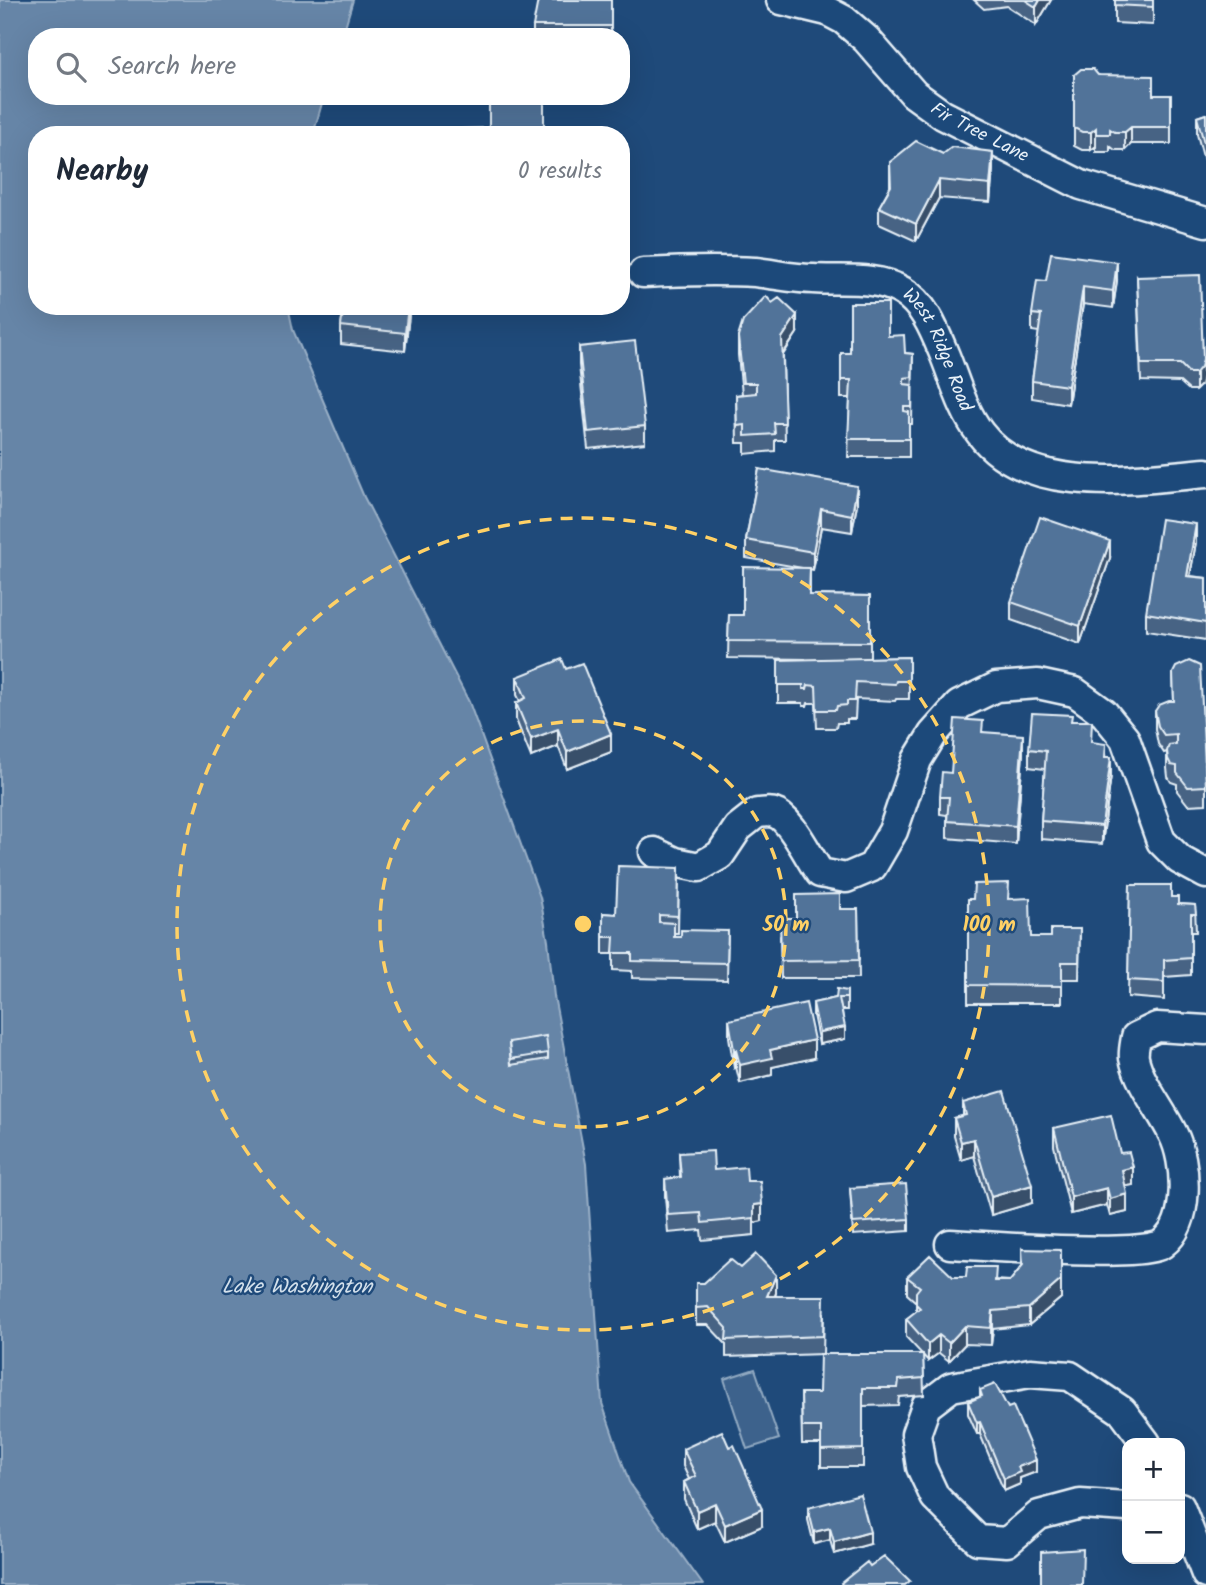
<!DOCTYPE html>
<html lang="en">
<head>
<meta charset="utf-8">
<style>
	body { margin:0; font-family:Kalam,sans-serif; background:#f6f6f7; color:#1f2937 }
	.controls { position:absolute; right:21px; bottom:21px; display:grid; overflow:hidden; border-radius:14px; box-shadow:0 7px 28px #0002 }
	.controls button { width:63px; height:63px; display:grid; place-items:center; padding:0; border:0; border-bottom:2px solid #e0e1e3; background:#fff; color:#1f2937; font:35px sans-serif }
	.list { margin:0; padding:0; list-style:none }
	h2 { display:flex; justify-content:space-between; align-items:center; height:91px; margin:0; padding:0 28px; font-size:30px }
	h2 small { font-size:23px; font-weight:400; color:#747a83 }
	.icon { flex:none; width:38px; height:38px; fill:none; stroke:currentColor; stroke-width:2; stroke-linecap:round; stroke-linejoin:round }
	.map { position:relative; flex:none; width:1206px; height:1585px; overflow:hidden }
	.search { position:absolute; background:#fff; box-shadow:0 7px 28px #0002; left:28px; top:28px; width:602px; height:77px; display:flex; align-items:center; gap:18px; box-sizing:border-box; padding:0 24px; border-radius:28px; color:#747a83; font-size:26px }
	.panel { position:absolute; background:#fff; box-shadow:0 7px 28px #0002; left:28px; top:126px; width:602px; height:189px; border-radius:28px }
	.map>svg:first-child { display:block }
	.green { fill:#3c628c; stroke:#92aac2; stroke-width:2 }
	.water { fill:#6685a7; stroke:#9ab0c7; stroke-width:2 }
	.lines { fill:none; stroke-linecap:round; stroke-linejoin:round }
	.minor-casing { stroke:#e8f1f8; stroke-width:33 }
	.minor { stroke:#1f4a7a; stroke-width:28 }
	.wall { fill:#466384; stroke:#e8f1f8; stroke-width:2 }
	.shaded-wall { fill:#39506b; stroke:#e8f1f8; stroke-width:2 }
	.building { fill:#517399; stroke:#e8f1f8; stroke-width:2 }
	.ring { fill:none; stroke:#ffd166; stroke-width:3.5; stroke-dasharray:12 9 }
	.labels { text-anchor:middle; dominant-baseline:central; stroke-width:5; stroke-linejoin:round; paint-order:stroke }
	.street-label { font-size:19px; fill:#e8f1f8; stroke:#1f4a7a }
	.water-label { font-size:21px; font-style:italic; fill:#d4e1ec; stroke:#1f4a7a }
	.centre { fill:#ffd166; stroke:#1f4a7a; stroke-width:3.5 }
	.ring-label { font-size:21px; text-anchor:middle; font-weight:bold; fill:#ffd166; stroke:#1f4a7a; stroke-width:5; stroke-linejoin:round; paint-order:stroke }
</style>
</head>
<body>
<div class="map">
<svg width="1206" height="1585" viewBox="0 0 1206 1585">
	<rect width="100%" height="100%" fill="#1f4a7a"/>
	<filter id="ink" filterUnits="userSpaceOnUse"><feTurbulence type="fractalNoise" baseFrequency=".0143" numOctaves="2"/><feDisplacementMap in="SourceGraphic" scale="14" xChannelSelector="R" yChannelSelector="G"/><feConvolveMatrix kernelMatrix="1 2 1 2 8 2 1 2 1" color-interpolation-filters="sRGB"/></filter>
	<g filter="url(#ink)">
		<path class="green" d="M755,1369L779,1439L747,1449L724,1379Z"/>
		<path class="water" d="M0,0H353L342,37H37V96H324L313,135H37V306H288L293,330L364,497L469,702L540,897L548,941L554,996L586,1164L602,1403L629,1482L703,1585H0Z"/>
		<g class="lines">
			<defs>
				<g id="minor">
					<path id="s1" d="M781,0L827,11L844,20L866,39L914,94L943,115L1081,185L1206,222"/>
					<path id="s2" d="M643,273C681,271 717,270 755,272C774,274 794,279 813,279C843,281 875,275 902,291C925,304 935,332 945,356C955,381 963,411 980,433C1028,497 1137,479 1206,473"/>
					<path d="M654,852L675,862L699,867L720,855L738,828L757,813C762,813 770,811 774,813C790,817 809,858 820,873L846,878L872,867L893,831L917,760L933,734L959,705L996,687L1038,684L1075,692L1104,713L1125,739L1161,841L1180,860L1206,874"/>
					<path d="M950,1244C983,1246 1143,1258 1162,1244C1191,1223 1187,1161 1173,1134C1161,1109 1140,1085 1134,1058C1133,1052 1135,1044 1136,1037L1157,1027L1206,1030"/>
					<path d="M1127,1507L1080,1504L1039,1515L1007,1542L978,1540L935,1497L921,1467L916,1434L926,1406L951,1387L1030,1373L1070,1376L1122,1411L1146,1443"/>
					<path d="M1180,1507L1206,1574"/>
				</g>
			</defs>
			<use href="#minor" class="minor-casing"/>
			<use href="#minor" class="minor"/>
		</g>
		<path class="wall" d="M611,0V37H533V26Z
			M974,0H1051L1036,25L1007,6L984,9Z
			M1115,0H1153V25L1115,23Z
			M1074,75H1098L1153,95H1171V144H1131L1125,150H1115L1110,146V152H1096V146L1091,150H1082L1074,146Z
			M1206,114V168L1197,134V117Z
			M943,154L993,169L990,202L939,198L916,241L879,224V207L890,187V162Z
			M1137,277L1203,377L1201,385L1196,390H1189L1180,382L1141,381Z
			M1117,280L1113,308L1083,304L1068,404L1032,398V381L1039,332L1032,331V314L1046,281Z
			M344,306H410L405,351L341,344V326Z
			M797,333L783,355L785,440H775V451L745,454V443H737L736,395L742,394L738,355V337Z
			M888,336L905,353L913,354L912,424H909V457H848L850,398H841V353H850Z
			M579,347L645,426V443L588,449L579,365Z
			M759,469L857,504L852,532L821,527L813,570L810,569V595L870,596V658L909,657V699H896L895,701L856,699L855,719H847V723H837L836,728H817L816,703H808L807,706H803V703H778V660L806,659L728,658L729,615H743L803,568L746,558V540Z
			M1196,542L1190,576L1206,578V640L1146,631V613Z
			M1110,558L1080,644L1011,620V602Z
			M566,669L611,752L567,769L558,746L531,757L516,720V703L520,701L517,695V677Z
			M1173,673L1206,786V804L1188,805L1177,791V784L1171,782L1168,777L1167,768V752L1164,753L1158,744L1155,729V711L1174,701Z
			M1072,721L1106,757L1111,775L1102,844L1041,839V821L1045,769L1029,767V749Z
			M983,732L1023,753L1016,844L947,838V815L940,814V797L951,773Z
			M679,868L678,933H674V937H681L728,931L727,980L632,978V971L613,970V954H603V913L616,914Z
			M1130,885L1171,897L1178,904L1195,905L1196,932H1191V975L1164,977V1000L1128,997Z
			M968,899H1009L1031,937H1051L1080,929L1079,979H1062V1003H968Z
			M840,909H858L859,978H781L780,936L796,918Z
			M847,991V1010H842L845,1039L819,1044L813,1015V1003L836,998Z
			M729,1020L814,1058L772,1067V1075L740,1083L736,1067L734,1068L729,1037Z
			M509,1042L548,1053V1059L511,1065Z
			M963,1103L1032,1203L991,1215L974,1156L961,1160L954,1136V1118L963,1116Z
			M1054,1128L1120,1153L1133,1185L1125,1186L1127,1212L1110,1216L1107,1205L1071,1214L1054,1146Z
			M679,1153L714,1170L747,1181L762,1221L754,1223V1235L702,1240L701,1230L668,1233L665,1196V1179L680,1177Z
			M850,1188L909,1219V1231L853,1235Z
			M1022,1249L1061,1298L1029,1325L993,1329L991,1345L965,1344L949,1361L939,1353L928,1361L923,1355L924,1395L899,1397L898,1405L863,1406V1467H821V1444H802L801,1393H819L922,1354L906,1337V1319L916,1312V1302L907,1294V1277H953L1010,1281L1022,1266Z
			M741,1268L776,1293L775,1296L824,1313L823,1354L726,1357V1344L708,1325H696V1283H704Z
			M980,1390L1036,1472L1020,1478V1484L1004,1491L980,1434H977L968,1414V1402L980,1397Z
			M683,1449L762,1526L725,1542L715,1521L697,1529L684,1499V1482L689,1479L683,1466Z
			M808,1508L870,1544L834,1554L830,1540L814,1544L808,1520Z"/>
		<path class="shaded-wall" d="M1040,0H1051L1036,25V7Z
			M1131,127V144L1125,150V132Z
			M1096,128V146L1091,150V132Z
			M993,152V169L990,202V185Z
			M939,180V198L916,241V224Z
			M1117,262V280L1113,308V291Z
			M1083,287V304L1068,404V386Z
			M408,306H410L405,351V333Z
			M797,315V333L782,355V338Z
			M1203,359V377L1201,385L1196,390V373Z
			M857,486V504L852,532V515Z
			M821,509V527L813,570V552Z
			M1196,524V542L1187,593V576Z
			M1110,541V558L1080,644V626Z
			M558,729V746L531,757V739Z
			M611,734V752L567,769V752Z
			M1023,735V753L1016,844V826Z
			M1111,757V775L1102,844V826Z
			M845,1027V1039L819,1044V1032Z
			M814,1040V1058L772,1067V1075L740,1083V1065L770,1050Z
			M734,1050H736V1067L734,1068Z
			M974,1139V1156L961,1160V1142Z
			M1133,1167V1185L1122,1187V1170Z
			M1032,1185V1203L991,1215V1197Z
			M1107,1188V1205L1071,1214V1197Z
			M1127,1194V1212L1110,1216V1199Z
			M762,1204V1221L754,1223V1205Z
			M776,1275V1293L767,1313V1296Z
			M1061,1280V1298L1029,1325V1308Z
			M993,1311V1329L991,1345V1328Z
			M965,1326V1344L949,1361V1343Z
			M939,1335V1353L928,1361V1344Z
			M980,1422V1434H977V1423Z
			M1036,1460V1472L1020,1478V1484L1004,1491V1479L1018,1467Z
			M715,1503V1521L697,1529V1511Z
			M762,1509V1526L725,1542V1525Z
			M830,1528V1540L814,1544V1532Z
			M870,1532V1544L834,1554V1542Z"/>
		<path class="building" d="M538,0H611V26H533Z
			M1025,0H1040L1036,7Z
			M1115,0H1153V7L1115,5Z
			M1081,69H1093L1098,75L1153,76V95H1171V127H1131L1125,132H1115L1110,129V134H1096V128L1091,132H1082L1074,128V75Z
			M489,96H544V134H552V135H461V129L489,128Z
			M1206,114V150L1197,117Z
			M916,141L943,154L952,147L993,152L990,185L939,180L916,224L879,207L891,186L890,162Z
			M1051,253L1117,262L1113,291L1083,287L1068,386L1032,381L1041,315L1032,314L1037,280L1046,281Z
			M1200,275L1203,359L1201,367L1196,373H1189L1180,364H1141L1137,277Z
			M766,296L772,303L779,298L797,315L782,338L785,423H774L775,434L745,436V425L737,426L736,395L756,393V383H743L738,337L743,321Z
			M850,303H888V336L904,335L905,353L913,354L912,377L904,378V384L912,385V407H904V411L909,412V439H848L851,380H841V353H850Z
			M344,306H408L405,333L341,326Z
			M635,341L645,426L588,432L579,347Z
			M759,469L857,486L852,515L821,509L813,552L746,540Z
			M1040,517L1110,541L1080,626L1011,602Z
			M1161,519L1196,524L1187,576L1206,578V623L1146,613Z
			M743,567L810,568L809,595L870,596V642L728,641L729,615H743Z
			M909,657V681H896L895,684L856,682L855,701H847V705L837,706L836,710H817L816,686L808,685L807,689H803V685H778V660Z
			M562,659L566,669L582,663L611,734L567,752L558,729L531,739L516,703L526,698L517,677Z
			M1189,661L1200,666L1206,786L1188,787L1177,773V766L1171,765L1168,759L1167,751L1169,745L1176,744V734L1164,735L1158,726L1155,711L1159,705L1169,701H1174L1173,673L1176,667Z
			M1032,713L1072,715L1071,721H1092L1091,742L1106,744L1105,757H1111L1102,826L1041,821L1046,751L1029,749Z
			M955,719L983,721L982,732L1023,735L1016,826L947,821L949,797H940L942,772L951,773Z
			M618,866L679,868L678,916L659,915V922L674,923V937H681V930L728,931L727,963L632,961V953H613L614,937H603V913L616,914Z
			M1009,883L1008,899L1030,898L1031,937H1051V929H1080L1079,962H1062V986L968,985V899H973L974,884Z
			M1130,885H1171V897H1178V904L1195,905L1196,914H1191V958L1164,960V982L1128,980Z
			M840,894V909H858L859,960L781,961L780,918H796V895Z
			M837,989L847,991V998H839L845,1027L819,1032L813,1003L836,998Z
			M806,1003L814,1040L770,1050L772,1058L740,1065L736,1050H734L729,1020Z
			M546,1036L548,1053L511,1059L509,1042Z
			M1004,1091L1032,1185L991,1197L974,1139L961,1142L954,1118L966,1115L963,1103Z
			M1111,1115L1120,1153L1129,1152L1133,1167L1122,1170L1127,1194L1110,1199L1107,1188L1071,1197L1054,1128Z
			M713,1151L714,1170L746,1167L747,1181H760L762,1204L754,1205V1218L702,1223L701,1213L668,1215L665,1179L681,1177L679,1153Z
			M906,1184L909,1219L853,1223L850,1188Z
			M1022,1249L1061,1250V1280L1029,1308L993,1311L991,1328L965,1326L949,1343L939,1335L928,1344L906,1319L920,1308L916,1304V1292L920,1287L907,1277L930,1255L953,1277H966L967,1267H996L995,1281H1010L1023,1265Z
			M756,1254L776,1275L767,1296H824L823,1336L726,1340L727,1328L708,1307L696,1308V1283H704L730,1259L741,1268Z
			M820,1354H923L924,1378L899,1380L898,1388H863V1449L821,1450V1427H802L801,1393H819Z
			M995,1384L1008,1408L1013,1406L1036,1460L1018,1467L1020,1472L1004,1479L980,1422L977,1423L968,1402L982,1396L980,1390Z
			M722,1431L729,1447L734,1445L762,1509L725,1525L715,1503L697,1511L684,1482L696,1476L683,1449Z
			M860,1494L870,1532L834,1542L830,1528L814,1532L808,1508Z
			M1083,1549L1082,1585H1041V1552Z
			M884,1556L910,1581L905,1585H842L841,1583L867,1562L870,1566Z"/>
	</g>
	<g class="ring">
		<circle cx="583" cy="924" r="203"/>
		<circle cx="583" cy="924" r="406"/>
	</g>
	<g class="labels">
		<g class="street-label">
			<text stroke="none"><textPath href="#s1" startOffset="245">Fir Tree Lane</textPath></text>
			<text stroke="none"><textPath href="#s2" startOffset="332">West Ridge Road</textPath></text>
		</g>
		<g class="water-label">
			<text x="297" y="1287">Lake Washington</text>
		</g>
	</g>
	<circle cx="583" cy="924" r="10" class="centre"/>
	<g class="ring-label">
		<text x="786" y="931">50 m</text>
		<text x="989" y="931">100 m</text>
	</g>
</svg>
<div class="controls">
<button>+</button>
<button>−</button>
</div>
<div class="search"><svg class="icon" aria-label="search" viewBox="0 0 24 24"><circle cx="10" cy="10" r="6"/><path d="M15 15l6 6"/></svg>Search here</div>
<section class="panel">
<h2>Nearby<small>0 results</small></h2>
<ul class="list">
</ul>
</section>
</div>
</body>
</html>
